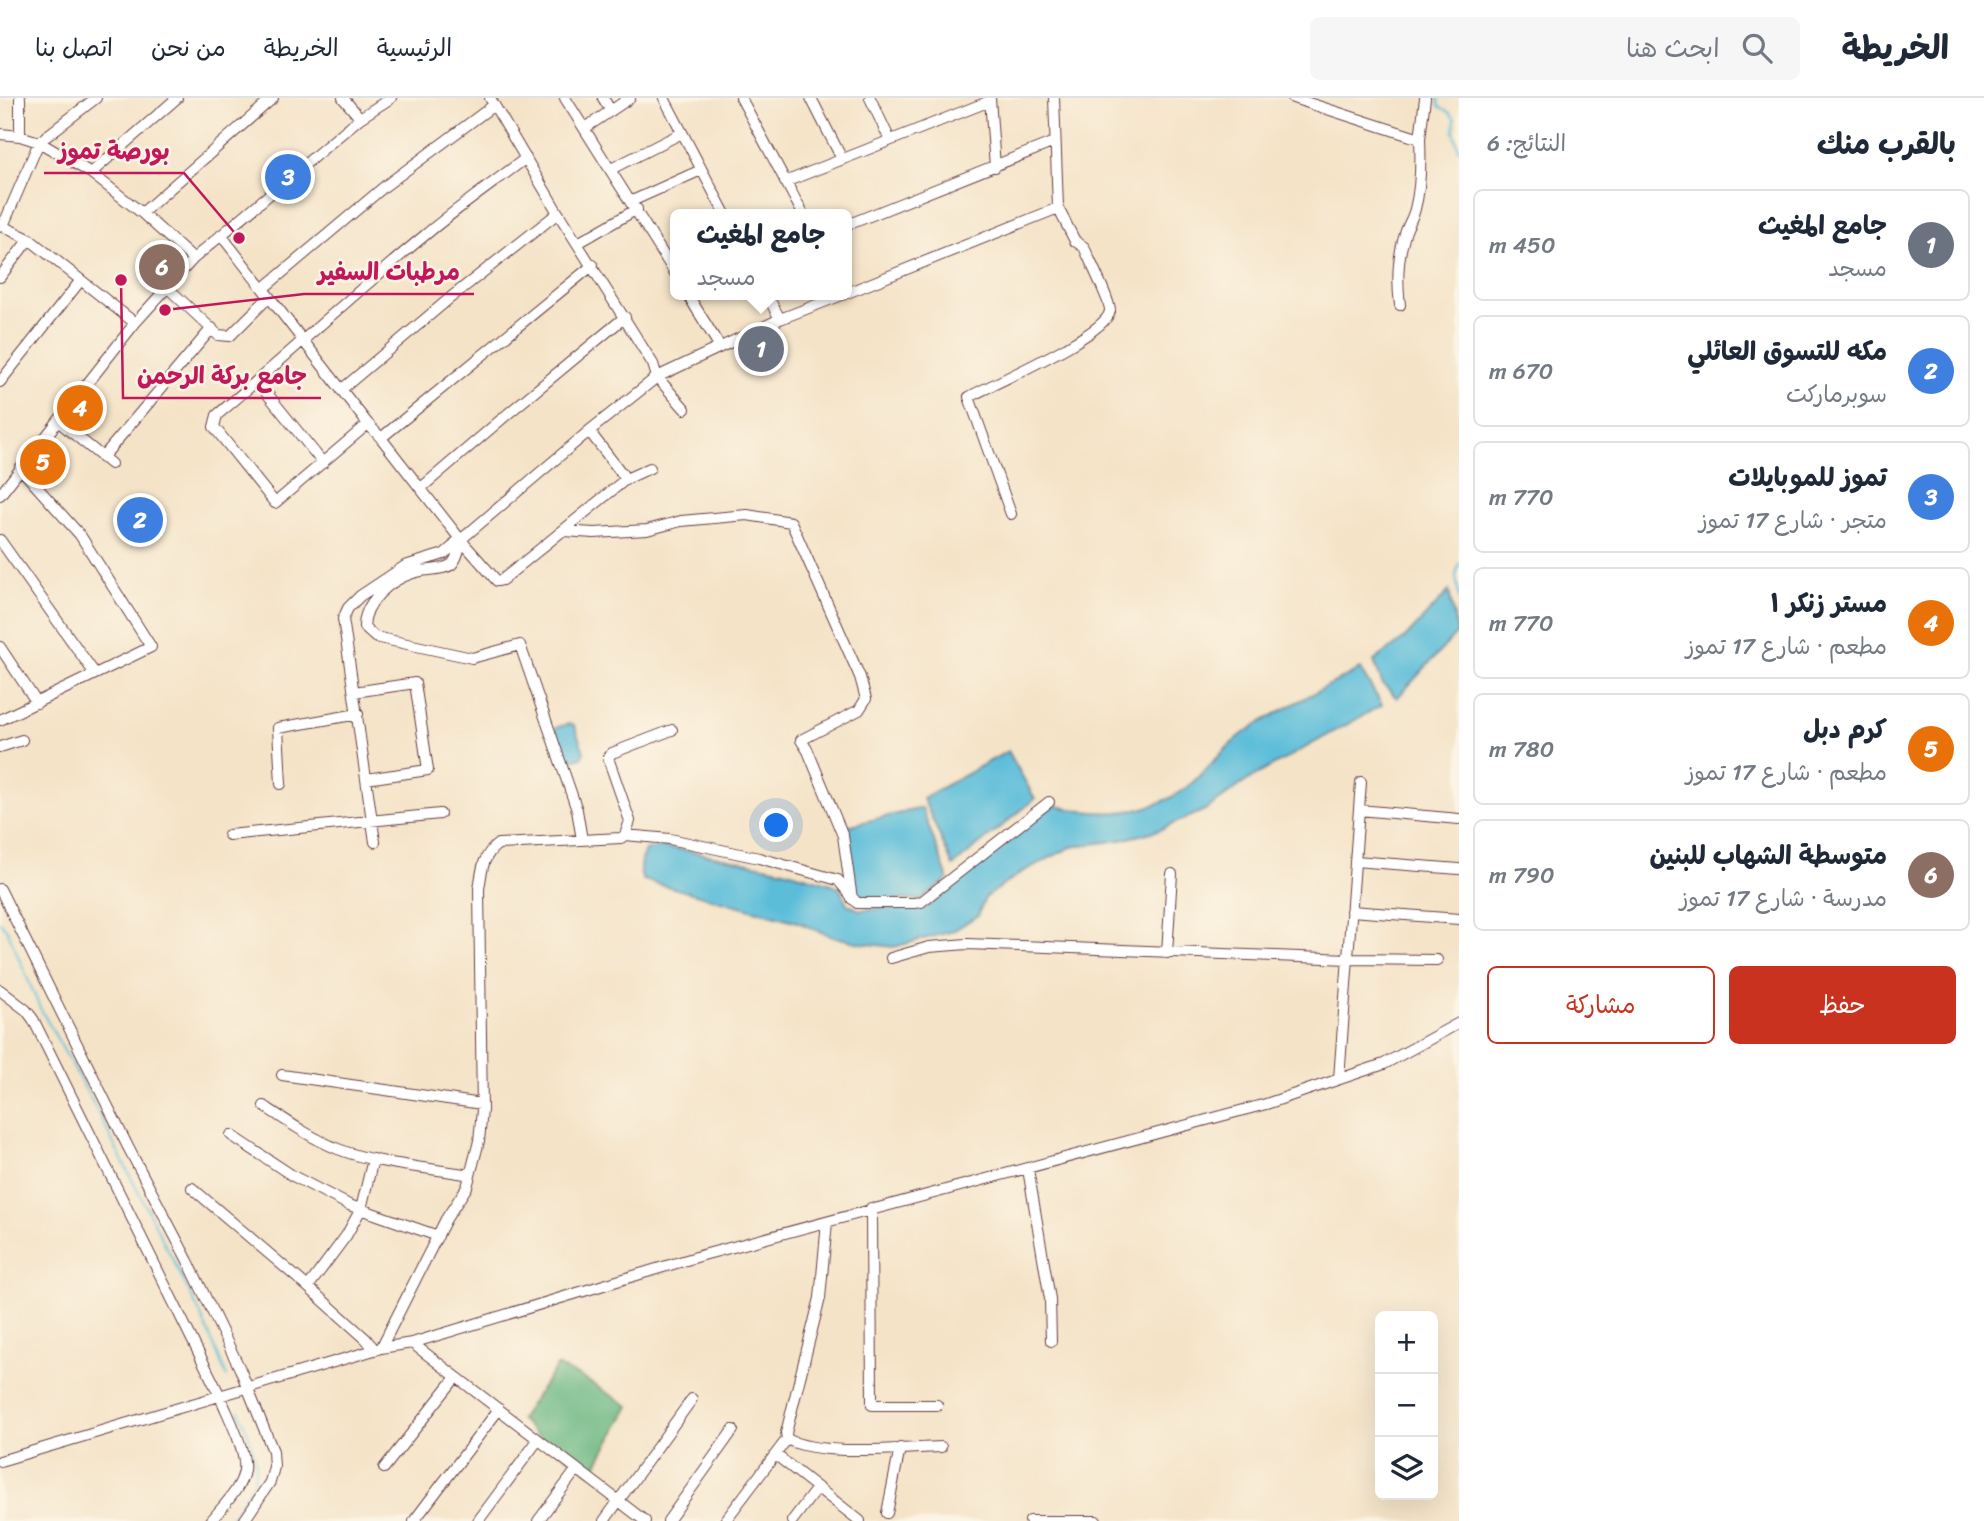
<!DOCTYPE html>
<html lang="ar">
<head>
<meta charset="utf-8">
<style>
	body { margin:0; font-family:Sriracha,"Playpen Sans Arabic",sans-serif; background:#f6f6f7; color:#1f2937; direction:rtl }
	.controls { position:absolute; right:21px; bottom:21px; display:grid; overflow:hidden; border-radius:10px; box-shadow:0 7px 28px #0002 }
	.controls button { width:63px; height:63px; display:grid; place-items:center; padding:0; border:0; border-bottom:2px solid #e0e1e3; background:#fff; color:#1f2937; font:35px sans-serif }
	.you { position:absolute; left:777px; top:728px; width:24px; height:24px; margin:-18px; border:5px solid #fff; border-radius:50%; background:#1a73e8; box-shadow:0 0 0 10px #1a73e833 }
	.badge { display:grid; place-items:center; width:46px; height:46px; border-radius:50%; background:#c8321e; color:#fff; font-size:23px; font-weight:700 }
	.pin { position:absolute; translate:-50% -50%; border:4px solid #fff; box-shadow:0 2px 7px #0006 }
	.popup { position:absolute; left:670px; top:111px; width:182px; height:91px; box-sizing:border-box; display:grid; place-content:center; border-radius:10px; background:#fff; filter:drop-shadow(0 2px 5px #0005); font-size:23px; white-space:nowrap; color:#747a83 }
	.popup b { font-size:26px; color:#1f2937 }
	.popup::after { content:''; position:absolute; left:50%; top:100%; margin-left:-14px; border:14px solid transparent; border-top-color:#fff }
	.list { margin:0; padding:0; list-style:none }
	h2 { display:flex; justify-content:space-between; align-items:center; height:91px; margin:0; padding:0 28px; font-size:30px }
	h2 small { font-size:23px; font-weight:400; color:#747a83 }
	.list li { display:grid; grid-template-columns:46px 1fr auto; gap:21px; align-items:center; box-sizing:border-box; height:112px; margin:0 14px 14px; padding:0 14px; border:2px solid #e0e1e3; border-radius:10px }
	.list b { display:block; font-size:26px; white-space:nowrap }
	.list p { margin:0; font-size:23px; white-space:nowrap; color:#747a83 }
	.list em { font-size:23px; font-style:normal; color:#747a83 }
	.actions { display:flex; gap:14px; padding:21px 28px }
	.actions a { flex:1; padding:16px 0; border:2px solid #c8321e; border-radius:10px; text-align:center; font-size:24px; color:#c8321e }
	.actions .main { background:#c8321e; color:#fff }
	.icon { flex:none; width:38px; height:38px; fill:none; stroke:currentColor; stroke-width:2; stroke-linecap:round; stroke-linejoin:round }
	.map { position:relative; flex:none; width:1459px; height:1423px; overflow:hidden; direction:ltr }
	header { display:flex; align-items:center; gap:42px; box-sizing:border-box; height:98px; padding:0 35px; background:#fff; border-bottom:2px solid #e0e1e3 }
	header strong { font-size:33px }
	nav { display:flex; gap:38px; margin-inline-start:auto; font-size:24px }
	.search { width:490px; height:63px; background:#f6f6f7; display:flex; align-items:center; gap:18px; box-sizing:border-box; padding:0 24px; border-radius:10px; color:#747a83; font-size:26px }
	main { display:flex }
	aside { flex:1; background:#fff }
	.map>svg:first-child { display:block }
	.forest { fill:#68b680; stroke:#596a56; stroke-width:2 }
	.water { fill:#5bbdd9; stroke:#526e82; stroke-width:2 }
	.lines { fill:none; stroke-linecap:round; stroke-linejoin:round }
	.stream { stroke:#5bbdd9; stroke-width:2 }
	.minor-casing { stroke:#643c42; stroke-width:12 }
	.minor { stroke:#fff; stroke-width:10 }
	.leader { fill:none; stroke:#c2185b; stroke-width:2.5 }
	.callout-dot { fill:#c2185b; stroke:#fcf5e5; stroke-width:2.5 }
	.callout-label { font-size:24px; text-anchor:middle; font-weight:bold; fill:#c2185b; stroke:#fcf5e5; stroke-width:5; stroke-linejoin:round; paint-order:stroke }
</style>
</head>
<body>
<header>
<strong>الخريطة</strong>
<div class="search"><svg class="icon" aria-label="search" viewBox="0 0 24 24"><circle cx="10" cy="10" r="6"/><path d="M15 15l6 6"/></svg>ابحث هنا</div>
<nav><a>الرئيسية</a><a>الخريطة</a><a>من نحن</a><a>اتصل بنا</a></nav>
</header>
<main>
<aside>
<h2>بالقرب منك<small>النتائج: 6</small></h2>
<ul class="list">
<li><span class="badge" style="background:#6b7280">1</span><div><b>جامع المغيث</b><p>مسجد</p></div><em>450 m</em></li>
<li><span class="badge" style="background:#3f7fe0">2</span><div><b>مكه للتسوق العائلي</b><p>سوبرماركت</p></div><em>670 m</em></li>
<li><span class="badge" style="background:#3f7fe0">3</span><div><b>تموز للموبايلات</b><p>متجر · شارع 17 تموز</p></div><em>770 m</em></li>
<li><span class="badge" style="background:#e8710a">4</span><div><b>مستر زنكر ١</b><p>مطعم · شارع 17 تموز</p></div><em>770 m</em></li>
<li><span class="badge" style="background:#e8710a">5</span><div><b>كرم دبل</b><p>مطعم · شارع 17 تموز</p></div><em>780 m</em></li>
<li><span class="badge" style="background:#8d6e63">6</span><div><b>متوسطة الشهاب للبنين</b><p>مدرسة · شارع 17 تموز</p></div><em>790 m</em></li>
</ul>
<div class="actions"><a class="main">حفظ</a><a>مشاركة</a></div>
</aside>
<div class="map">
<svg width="1459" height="1423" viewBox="0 0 1459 1423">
	<rect width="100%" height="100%" fill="#fcf5e5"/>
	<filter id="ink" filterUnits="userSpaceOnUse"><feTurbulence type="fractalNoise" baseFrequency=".0143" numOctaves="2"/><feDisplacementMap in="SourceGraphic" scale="14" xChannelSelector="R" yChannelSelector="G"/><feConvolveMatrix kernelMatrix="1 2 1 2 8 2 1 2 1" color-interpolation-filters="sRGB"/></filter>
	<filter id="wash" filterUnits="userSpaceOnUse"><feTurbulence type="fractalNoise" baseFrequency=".00686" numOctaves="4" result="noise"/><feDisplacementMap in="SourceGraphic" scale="28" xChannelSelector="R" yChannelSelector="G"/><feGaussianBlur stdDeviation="1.57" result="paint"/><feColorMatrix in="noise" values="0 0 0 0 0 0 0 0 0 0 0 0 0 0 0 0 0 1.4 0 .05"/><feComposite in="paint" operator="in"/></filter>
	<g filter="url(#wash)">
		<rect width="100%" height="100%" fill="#f4e3c7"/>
		<path class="forest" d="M557,1268L581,1279L629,1308L592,1375L541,1341L520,1321Z"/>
		<path class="water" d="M1449,493L1457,535L1397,600L1382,585L1374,563L1405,540Z
			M1360,571L1382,607L1251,680L1205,712L1159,732L1121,742L1071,749L1022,774L985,800L978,817L953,833L894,849L861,845L831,838L795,823L643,782C637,771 641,763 645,752L662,749L684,752L784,772L832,786L840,791L847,806L860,812L880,810H924L929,808L1038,718L1054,707C1100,720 1154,718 1192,685C1211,668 1225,648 1247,633C1283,610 1323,591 1360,571Z
			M568,626L574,627L584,654L582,659L566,664L562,661L553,634L555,630Z
			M1008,653L1035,701L953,768L923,700Z
			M922,710L948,781L921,802L855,801L843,729Z"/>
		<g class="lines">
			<path class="stream" d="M1438,0L1439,8L1449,14L1455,21L1454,34L1459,52
				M1459,465L1456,478L1459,500
				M0,824L7,832L40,910L92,1003L201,1217L227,1279
				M228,1423C265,1375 261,1367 239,1313"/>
		</g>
	</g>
	<g filter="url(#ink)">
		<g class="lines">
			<defs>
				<path id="minor" d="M343,0L360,20
					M490,0L558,115L653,266L657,279L685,311
					M565,0L675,175
					M603,0L611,13
					M664,0L725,116
					M741,0L803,116
					M811,0L842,61
					M870,0L890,42
					M990,0L995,69
					M1293,0L1420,41L1425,0
					M585,30L630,0
					M0,36L20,38L39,44L91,75L142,115L193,161
					M20,38V0
					M611,71L682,35
					M91,75L177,0
					M785,84L990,3
					M632,103L701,72
					M142,115L273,0
					M0,127L29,141L135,225
					M847,127L1054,44
					M3,128L39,44L96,0
					M221,137L368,326L381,340L460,441L497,483L502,482L626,381L650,370
					M578,145L637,111
					M0,179L29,141
					M167,189L218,237L230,238L269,199
					M264,190L385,88L494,7
					M847,195L1058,110
					M688,197L720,249
					M767,197L780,221
					M1400,207C1397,184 1398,158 1405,136C1407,128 1413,120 1415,111C1421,89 1421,64 1420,41
					M257,283L323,365
					M0,284L81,182
					M341,292L450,200L558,115
					M58,323L111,366
					M368,326L275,405L214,329L217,317C287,258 353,196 424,138C457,110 492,86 526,60
					M589,333L626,381
					M381,340L593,167
					M102,360L212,230
					M421,390L510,314L625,219
					M0,397L135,225L193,161L360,20L391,0
					M1011,416L969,299C994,285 1106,237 1110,213C1111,205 1089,161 1084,149L1075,143L1058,110L1054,0
					M564,433L594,435L647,432L681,423L747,417L791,424L860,579L866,601L859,612L801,642L808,653L843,738L852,801
					M0,442L95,576
					M455,445L459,452C457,457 456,463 451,467C441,473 424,471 413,475C390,482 364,504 364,529L375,539L472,560L520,547L577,712L582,742
					M0,549L37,605
					M354,594L415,585L428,672L366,681
					M0,622L151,549L80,437L20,370
					M0,649L22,642
					M281,686L278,630L358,616
					M1359,712L1459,721
					M229,737L440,716
					M625,737L670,741L759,760L838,782L857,805H914L921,804L1049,704
					M375,744L345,534L343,521L348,510L360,498L405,468L444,456L589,333L657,279L780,221L842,197
					M1355,763L1459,771
					M0,791L128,1049L188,1163L240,1271L273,1353L274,1369L270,1384L244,1423
					M1351,813L1459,821
					M1167,855L1172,776
					M891,860L929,849L967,846L1349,861L1437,862
					M0,892L26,912L33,921L220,1298C227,1316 247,1353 244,1372C242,1390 222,1409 211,1423
					M282,977L482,1006
					M1339,981L1361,684
					M264,1008C288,1024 311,1040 338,1051C375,1066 430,1070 470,1077
					M231,1037L293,1078L349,1107L438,1138
					M1028,1071L1050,1201L1051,1243
					M192,1090L308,1189L366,1241L375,1252
					M871,1110L872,1307H937
					M827,1124L820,1200L786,1335L787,1341C820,1359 902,1350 941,1349
					M308,1189L346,1138L361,1111L373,1061
					M412,1245L645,1423
					M381,1250L446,1121L467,1089L479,1043L482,1012L479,791C482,773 482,758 498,746L621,740L625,737L630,723L608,660L612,655L672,632
					M776,1357L860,1423
					M0,1363L381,1250L412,1245L703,1157L1266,1006L1384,966L1459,925
					M384,1370L456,1279
					M887,1415L900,1350
					M414,1423L499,1311
					M478,1423L538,1342
					M538,1423L577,1371
					M604,1423L692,1301
					M668,1423L733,1332
					M725,1423L787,1341
					M792,1423L817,1390
					M1030,1423H1096"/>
			</defs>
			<use href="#minor" class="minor-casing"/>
			<use href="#minor" class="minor"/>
		</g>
	</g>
	<path class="leader" d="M239 140L184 75H44M165 212L304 196H474M121 182L123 300H321"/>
	<g class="callout-dot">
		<circle cx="239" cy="140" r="7"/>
		<circle cx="165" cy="212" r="7"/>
		<circle cx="121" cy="182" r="7"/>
	</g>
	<g class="callout-label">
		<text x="114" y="61">بورصة تموز</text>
		<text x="389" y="182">مرطبات السفير</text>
		<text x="222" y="286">جامع بركة الرحمن</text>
	</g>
</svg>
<div class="controls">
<button>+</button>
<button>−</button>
<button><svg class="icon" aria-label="layers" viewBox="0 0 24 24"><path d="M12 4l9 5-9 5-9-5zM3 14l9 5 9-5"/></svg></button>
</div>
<div class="you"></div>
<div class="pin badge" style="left:761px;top:251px;background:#6b7280">1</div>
<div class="popup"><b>جامع المغيث</b>مسجد</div>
<div class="pin badge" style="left:140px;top:422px;background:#3f7fe0">2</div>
<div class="pin badge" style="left:288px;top:79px;background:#3f7fe0">3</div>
<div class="pin badge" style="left:80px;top:310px;background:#e8710a">4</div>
<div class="pin badge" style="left:43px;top:364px;background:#e8710a">5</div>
<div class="pin badge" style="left:162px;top:169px;background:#8d6e63">6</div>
</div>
</main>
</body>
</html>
